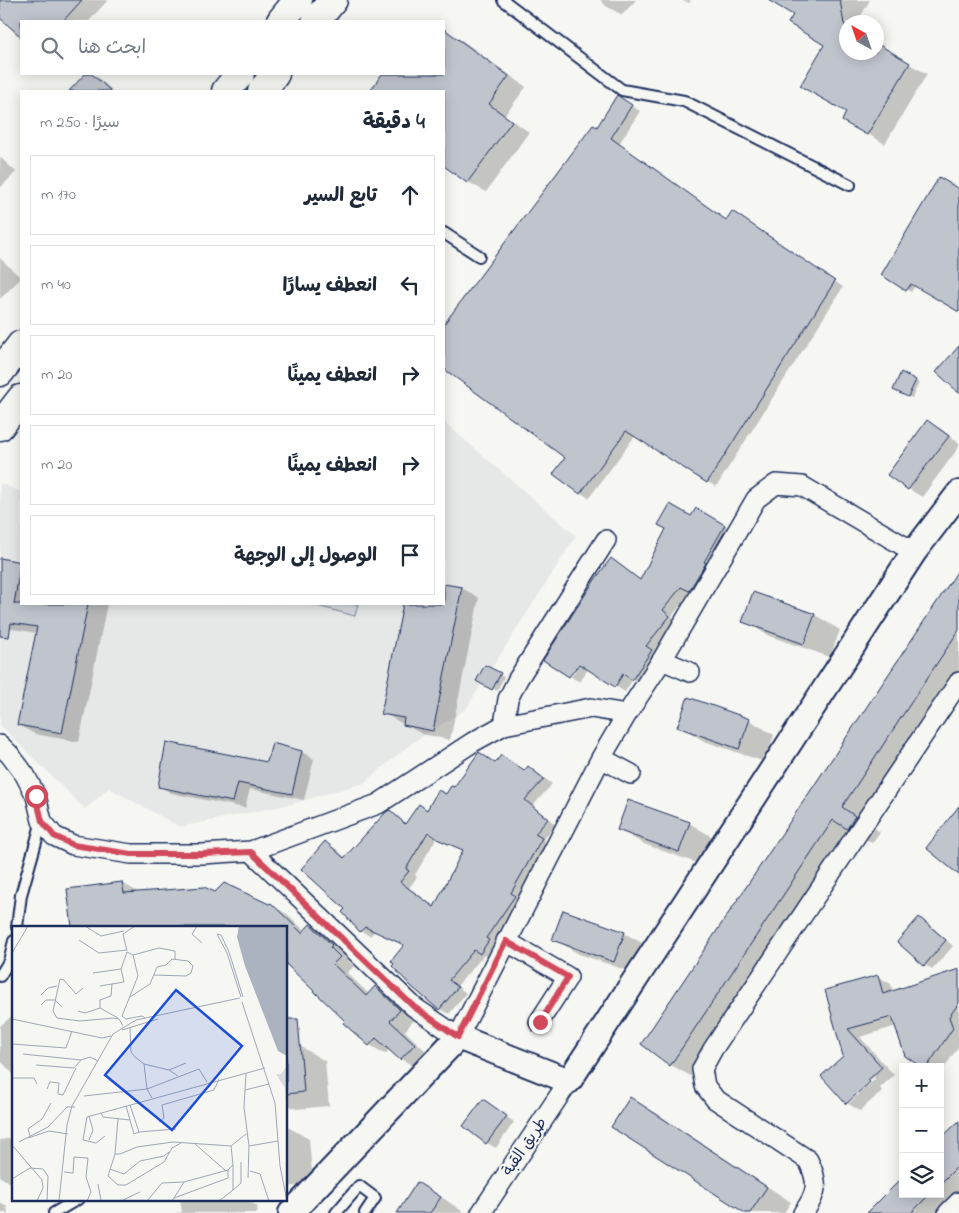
<!DOCTYPE html>
<html lang="ar">
<head>
<meta charset="utf-8">
<style>
	body { margin:0; font-family:"Indie Flower","Playpen Sans Arabic",sans-serif; background:#f6f6f7; color:#1f2937; direction:rtl }
	.controls { position:absolute; right:15px; bottom:15px; display:grid; overflow:hidden; border-radius:0px; box-shadow:0 2px 12px #0003 }
	.controls button { width:45px; height:45px; display:grid; place-items:center; padding:0; border:0; border-bottom:1px solid #e0e1e3; background:#fff; color:#1f2937; font:25px sans-serif }
	.compass { position:absolute; left:839px; top:15px; width:45px; height:45px; border-radius:50%; background:#fff; box-shadow:0 2px 12px #0003; rotate:320deg }
	.stop { position:absolute; width:15px; height:15px; margin:-11px; border:4px solid #d1495b; border-radius:50%; background:#fff }
	.stop.end { background:#d1495b; border-color:#fff; box-shadow:0 1px 5px #0008 }
	.list { margin:0; padding:0; list-style:none }
	h2 { display:flex; justify-content:space-between; align-items:center; height:65px; margin:0; padding:0 20px; font-size:21px }
	h2 small { font-size:16px; font-weight:400; color:#747a83 }
	.list li { display:grid; grid-template-columns:32px 1fr auto; gap:15px; align-items:center; box-sizing:border-box; height:80px; margin:0 10px 10px; padding:0 10px; border:1px solid #e0e1e3; border-radius:0px }
	.list b { display:block; font-size:19px; white-space:nowrap }
	.list em { font-size:16px; font-style:normal; color:#747a83 }
	.icon { flex:none; width:28px; height:28px; fill:none; stroke:currentColor; stroke-width:2; stroke-linecap:round; stroke-linejoin:round }
	.map { position:relative; flex:none; width:959px; height:1213px; overflow:hidden; direction:ltr }
	.search { position:absolute; background:#fff; box-shadow:0 2px 12px #0003; left:20px; top:20px; width:425px; height:55px; display:flex; align-items:center; gap:12px; box-sizing:border-box; padding:0 18px; border-radius:0px; color:#747a83; font-size:19px }
	.panel { position:absolute; background:#fff; box-shadow:0 2px 12px #0003; left:20px; top:90px; width:425px; height:515px; border-radius:0px; direction:rtl }
	.map>svg:first-child { display:block }
	.built { fill:#e6e7e7 }
	.green { fill:#d6d9dd; stroke:#78849e }
	.shadow { fill:#0003; fill-rule:evenodd }
	.building { fill:#c0c4cd; stroke:#1b2f5e; fill-rule:evenodd }
	.lines { fill:none; stroke-linecap:round; stroke-linejoin:round }
	.service-casing { stroke:#1b2f5e; stroke-width:14 }
	.minor-casing { stroke:#1b2f5e; stroke-width:22 }
	.tertiary-casing { stroke:#1b2f5e; stroke-width:28 }
	.primary-casing { stroke:#1b2f5e; stroke-width:31 }
	.service { stroke:#f6f6f2; stroke-width:10 }
	.minor { stroke:#f6f6f2; stroke-width:19 }
	.tertiary { stroke:#f6f6f2; stroke-width:24 }
	.primary { stroke:#f6f6f2; stroke-width:28 }
	.route { stroke:#d1495b; stroke-width:6 }
	.labels { text-anchor:middle; dominant-baseline:central; stroke-width:4.5; stroke-linejoin:round; paint-order:stroke }
	.street-label { font-size:16px; fill:#1b2f5e; stroke:#f6f6f2 }
	.inset-road { fill:none; stroke:#9ea6b7; stroke-width:1 }
	.view { fill:#1d4ed8; fill-opacity:0.15; stroke:#1d4ed8; stroke-width:2.5 }
	.inset-edge { fill:none; stroke:#1b2f5e; stroke-width:2.5 }
</style>
</head>
<body>
<div class="map">
<svg width="959" height="1213" viewBox="0 0 959 1213">
	<rect width="100%" height="100%" fill="#f6f6f2"/>
	<filter id="ink" filterUnits="userSpaceOnUse"><feTurbulence type="fractalNoise" baseFrequency=".02" numOctaves="2"/><feDisplacementMap in="SourceGraphic" scale="10" xChannelSelector="R" yChannelSelector="G"/><feConvolveMatrix kernelMatrix="1 2 1 2 8 2 1 2 1" color-interpolation-filters="sRGB"/></filter>
	<g filter="url(#ink)">
		<path class="built" d="M444,422L576,536L465,710L412,743L364,783L291,804L180,827L109,788L85,809L0,725V483L21,492V604H444Z"/>
		<path class="green" d="M310,604H358L355,616Z"/>
		<path class="shadow" d="M0,0H108L89,21H21V35L0,16Z
			M600,0H636L622,15L606,6Z
			M683,0H691L689,3Z
			M770,0H870L859,19V22H846V52H876V45L927,74L885,144L844,120L848,112L826,44L795,14Z
			M446,31L463,41L526,87L505,115L529,132L486,192L468,182L444,164V91H371L384,74H444V34Z
			M86,74H92L97,77L113,91H76L73,89Z
			M617,97L640,111L619,144L727,221L733,212L843,287L716,487L635,436L589,498L581,493L567,457L444,367V326L593,126L597,129Z
			M0,157L16,172L0,188Z
			M959,190V311L916,285L911,292L882,275Z
			M0,258L21,278L0,299Z
			M901,374L919,383L912,398L898,392Z
			M928,422L941,429L959,443V447L922,497L909,489L889,474Z
			M696,510L734,531L691,592L672,616L679,622L654,653L660,657L643,685L633,679L625,692L588,669L580,682L571,677L583,660L611,560L621,565L641,581L692,518Z
			M0,559L21,563V604H107L79,742L35,734L18,725L37,633L0,627Z
			M959,577V681L866,822L880,832L872,843L858,834L696,1079L671,1065L643,1044Z
			M444,585L462,588L479,598L450,740L422,734L383,713L405,604H444Z
			M754,594L815,615L840,630L830,657L769,636L744,621Z
			M485,667L504,677L497,691L478,680Z
			M749,720L774,735L765,762L704,741L679,726Z
			M272,744L302,752L314,759L304,800L250,789L245,808L171,793L159,786L268,764Z
			M496,764L525,772L529,767L538,773L552,784L533,806L556,825L543,840L550,845L524,902L494,944L497,946L489,958L484,955L457,986L466,993L449,1014L440,1009L405,945L375,931L370,936L361,931L347,909L326,843L335,848L346,858L390,811L399,817L406,824L428,811L454,789ZM437,837L449,844L464,851L435,907L409,888L417,877L415,875Z
			M689,823L714,838L705,866L644,844L619,830Z
			M122,883L138,892L215,894L271,905L287,914L305,931L310,925L326,934L347,955L345,957L354,966L347,973L369,994L375,988L390,997L414,1020L405,1031L429,1054L417,1068L401,1059L390,1049L385,1054L370,1045L292,968L286,965V927H74Z
			M919,918L928,923L953,946L933,969L924,965Z
			M624,933L649,947L640,975L579,954L554,939Z
			M959,970V1046L940,1074V1067H923L897,1026L860,1037L894,1075L880,1088L882,1091L860,1111L847,1103L845,1056L826,991L877,976L891,984L893,992ZM874,1077L875,1079L849,1103V1100Z
			M14,1014V1075L0,1060V1026Z
			M300,1046L325,1061L329,1106L296,1109L286,1104V1048Z
			M631,1099L656,1113L791,1202L784,1213H748Z
			M484,1101L492,1106L514,1122L496,1148L487,1143Z
			M959,1123V1204L950,1213H868L903,1194H940V1141Z
			M286,1126L309,1139L313,1184L286,1187Z
			M14,1138V1185L0,1177V1140Z
			M418,1184L443,1198L465,1213H398Z
			M180,1199H245L257,1206L258,1213H174L182,1212Z
			M0,1202L7,1206L8,1213H0Z"/>
		<path class="building" d="M0,0H82L63,21H21V37L0,18Z
			M768,0H840L844,24L846,26V52H876V43L910,63L867,135L842,121L846,112L800,86L824,45L788,23L793,15Z
			M444,29L509,76L489,104L512,121L467,183L444,166V91H370L382,74H444Z
			M85,74H92L111,91H69Z
			M617,95L632,105L611,138L726,220L732,211L835,281L707,483L626,431L580,494L553,474L565,458L444,369V324L593,125L597,127Z
			M939,177L959,189V312L911,284L906,291L881,275Z
			M959,346V393L936,372Z
			M901,372L916,380L908,397L893,390Z
			M927,420L949,436L908,490L887,475Z
			M670,504L691,516L696,508L725,525L704,562L706,563L689,591L681,587L663,610L670,616L646,646L652,650L632,680L623,674L615,687L579,664L569,677L543,660L594,581L611,558L640,580L666,529L658,525Z
			M0,558L21,562L14,604H88L62,733L17,725L37,627L11,623L9,637L0,636Z
			M959,569V630L842,807L855,816L847,829L833,820L670,1066L641,1044Z
			M444,584L462,587L433,731L403,725L404,718L381,714L403,604H444Z
			M753,592L815,614L804,644L742,622Z
			M485,665L501,673L492,690L476,681Z
			M688,697L750,719L739,749L677,727Z
			M166,742L267,762L272,743L302,751L292,794L238,783L233,802L158,787Z
			M479,752L495,763L501,755L524,771L528,766L544,779L525,800L548,819L535,834L542,838L511,893L515,896L486,938L489,940L480,954L474,950L449,980L458,987L439,1010L412,987L392,966L394,964L391,961L404,945L365,927L360,932L342,912L345,909L301,869L325,841L344,858L386,812L390,810L405,824L419,804L427,810L438,790L446,794L451,786L454,787ZM428,832L439,840L463,850L434,907L400,882L409,871L406,869Z
			M628,800L690,822L679,852L617,830Z
			M959,806V875L926,848Z
			M122,882L124,893L204,887L215,892L224,883L269,904L271,903L302,933L310,924L332,945L330,947L340,957L333,964L366,996L375,986L400,1010L390,1021L415,1044L400,1060L376,1038L369,1046L343,1023L345,1021L286,964V927H72L67,889Z
			M563,910L625,932L614,962L552,940Z
			M919,917L946,940L924,966L897,942Z
			M959,969V1003L949,1017L953,1028L927,1067H921L905,1056L892,1017L848,1029L882,1067L868,1080L870,1082L846,1104L821,1076L843,1056L825,990L878,975L883,994Z
			M286,1019H298L304,1092L286,1094Z
			M630,1097L767,1187L750,1213H745L611,1127Z
			M483,1099L507,1116L486,1144L463,1126Z
			M959,1121V1165L940,1184V1139Z
			M903,1177V1194H930L911,1213H867Z
			M417,1182L441,1197L430,1213H397Z"/>
		<g class="lines">
			<defs>
				<path id="service" d="M503,0L622,90L684,101L850,185
					M444,233L479,256
					M17,927L21,895L42,821
					M0,976L9,961L14,941
					M54,1213L78,1199
					M336,1213L359,1186L375,1198L365,1213"/>
				<path id="minor" d="M662,660L690,672
					M504,725L508,699L518,679L606,540
					M0,745L10,755L25,775L36,796L42,821L54,836L73,845L131,854H202L251,851L378,804L473,742L504,725L591,708L627,714
					M601,758L631,774
					M251,851L414,1007L458,1037L601,758L627,714L662,660L756,499L776,484L802,486L914,552
					M506,941L568,977L539,1022
					M481,1213L569,1081
					M803,1213C818,1193 819,1182 808,1160L715,1099L705,1086L702,1069L713,1049L959,682
					M948,1213L959,1202"/>
				<path id="tertiary" d="M291,1213L458,1037L569,1081L914,552L959,493"/>
				<path id="primary" d="M281,21L298,0
					M316,21L333,0
					M226,91L240,74
					M262,91L275,74
					M0,372L21,345
					M0,426L21,399"/>
			</defs>
			<use href="#service" class="service-casing"/>
			<use href="#minor" class="minor-casing"/>
			<use href="#tertiary" class="tertiary-casing"/>
			<use href="#primary" class="primary-casing"/>
			<use href="#service" class="service"/>
			<use href="#minor" class="minor"/>
			<use href="#tertiary" class="tertiary"/>
			<use href="#primary" class="primary"/>
		</g>
	</g>
	<g class="lines" filter="url(#ink)">
		<path class="route" d="M36,796L42,821L54,836L73,845L131,854H202L251,852L414,1007L458,1037L506,941L568,977L540,1022"/>
	</g>
	<g class="labels">
		<g class="street-label">
			<text transform="translate(525 1147) rotate(-56)">طريق القبة</text>
		</g>
	</g>
	<g transform="translate(12 926)">
		<rect width="275" height="275" fill="#f6f6f2"/>
		<path d="M275,140V175L274,176L273,162L264,148H269Z" fill="#d6d9dd"/>
		<path d="M227,0H275V130L266,125L233,40L225,11Z" fill="#abb2c0"/>
		<path class="inset-road" d="M73,0L89,10L112,5M185,0L180,8L190,17M67,14L87,27L115,24M115,25L111,8L123,0M0,27L16,0M121,29L126,50L110,90L114,93L130,90L133,92M81,47L109,43M88,60L112,56L109,43L115,26L121,29L147,22L163,25V33M71,62L64,68L52,54L48,53L41,85L45,92L68,95L102,92L107,93L111,100M29,69L36,62L45,60M118,71L138,58L145,41L154,39L160,33L176,35L181,40L179,47L174,50L142,49M229,71L215,27L205,8L209,9L217,26L231,71M230,76L263,177L268,240L275,275M29,79L34,74H43L50,81M88,82V74L99,70L100,58M66,85L73,87L88,82L106,92M0,93L90,112L99,110M118,102L119,126L123,131L132,138L157,144L166,150M110,104L146,93M0,118L54,122L60,105M11,128L69,134L78,131L86,135M132,138L135,163L187,143L195,156M24,139L62,142L69,134M157,144L174,137M234,148L232,181L237,220L266,215M0,152H22L25,158M35,163L38,156L47,157L46,168L51,169L64,142M233,164L257,158M72,170L135,163L140,172M114,180L122,208L127,206L118,179M89,187L91,191L118,194M106,193L103,228H108L125,221L161,216L219,220L234,208M147,196L152,192L150,179L202,164L207,153M127,206L164,203M18,210L16,203L30,193L39,177M93,210L84,217L71,214L75,191L253,142M16,212L37,205L56,208M77,214L81,204L77,190M7,216L36,201L55,181H63M183,218L214,245M0,219L30,254L31,262L25,275M103,228L96,250L106,259H114L152,236L160,222L169,217M98,243L112,248L128,235L152,230L157,226M238,245L248,248L257,275M52,246L61,247L62,231L76,232L74,251L79,266L75,275M236,252L237,220M0,253L18,242L31,243L36,250L35,275M86,258L89,275M221,264L229,257V236M162,272L216,252V244M47,275L55,199L60,180L101,108L124,94L228,72M109,275L128,266M135,275L150,257L172,256M160,275L172,256L216,244L221,239L219,220M207,275L221,264V239"/>
		<path class="view" d="M164,64L230,120L160,204L93,149Z"/>
		<rect width="275" height="275" class="inset-edge"/>
	</g>
</svg>
<div class="controls">
<button>+</button>
<button>−</button>
<button><svg class="icon" aria-label="layers" viewBox="0 0 24 24"><path d="M12 4l9 5-9 5-9-5zM3 14l9 5 9-5"/></svg></button>
</div>
<svg class="compass" viewBox="-18 -18 36 36"><path d="M0-13l5 13h-10z" fill="#e53935"/><path d="M0 13l5-13h-10z" fill="#747a83"/></svg>
<div class="stop" style="left:36px;top:796px"></div>
<div class="stop end" style="left:540px;top:1022px"></div>
<div class="search"><svg class="icon" aria-label="search" viewBox="0 0 24 24"><circle cx="10" cy="10" r="6"/><path d="M15 15l6 6"/></svg>ابحث هنا</div>
<section class="panel">
<h2>4 دقيقة<small>سيرًا · 250 m</small></h2>
<ul class="list">
<li><svg class="icon" aria-label="ahead" viewBox="0 0 24 24"><path d="M12 20V5M6 11l6-6 6 6"/></svg><div><b>تابع السير</b></div><em>170 m</em></li>
<li><svg class="icon" aria-label="left" viewBox="0 0 24 24"><path d="M17 20v-9H6M10 6l-5 5 5 5"/></svg><div><b>انعطف يسارًا</b></div><em>40 m</em></li>
<li><svg class="icon" aria-label="right" viewBox="0 0 24 24"><path d="M7 20v-9h11M14 6l5 5-5 5"/></svg><div><b>انعطف يمينًا</b></div><em>20 m</em></li>
<li><svg class="icon" aria-label="right" viewBox="0 0 24 24"><path d="M7 20v-9h11M14 6l5 5-5 5"/></svg><div><b>انعطف يمينًا</b></div><em>20 m</em></li>
<li><svg class="icon" aria-label="arrive" viewBox="0 0 24 24"><path d="M6 21V4h12l-3 4 3 4H6"/></svg><div><b>الوصول إلى الوجهة</b></div></li>
</ul>
</section>
</div>
</body>
</html>
